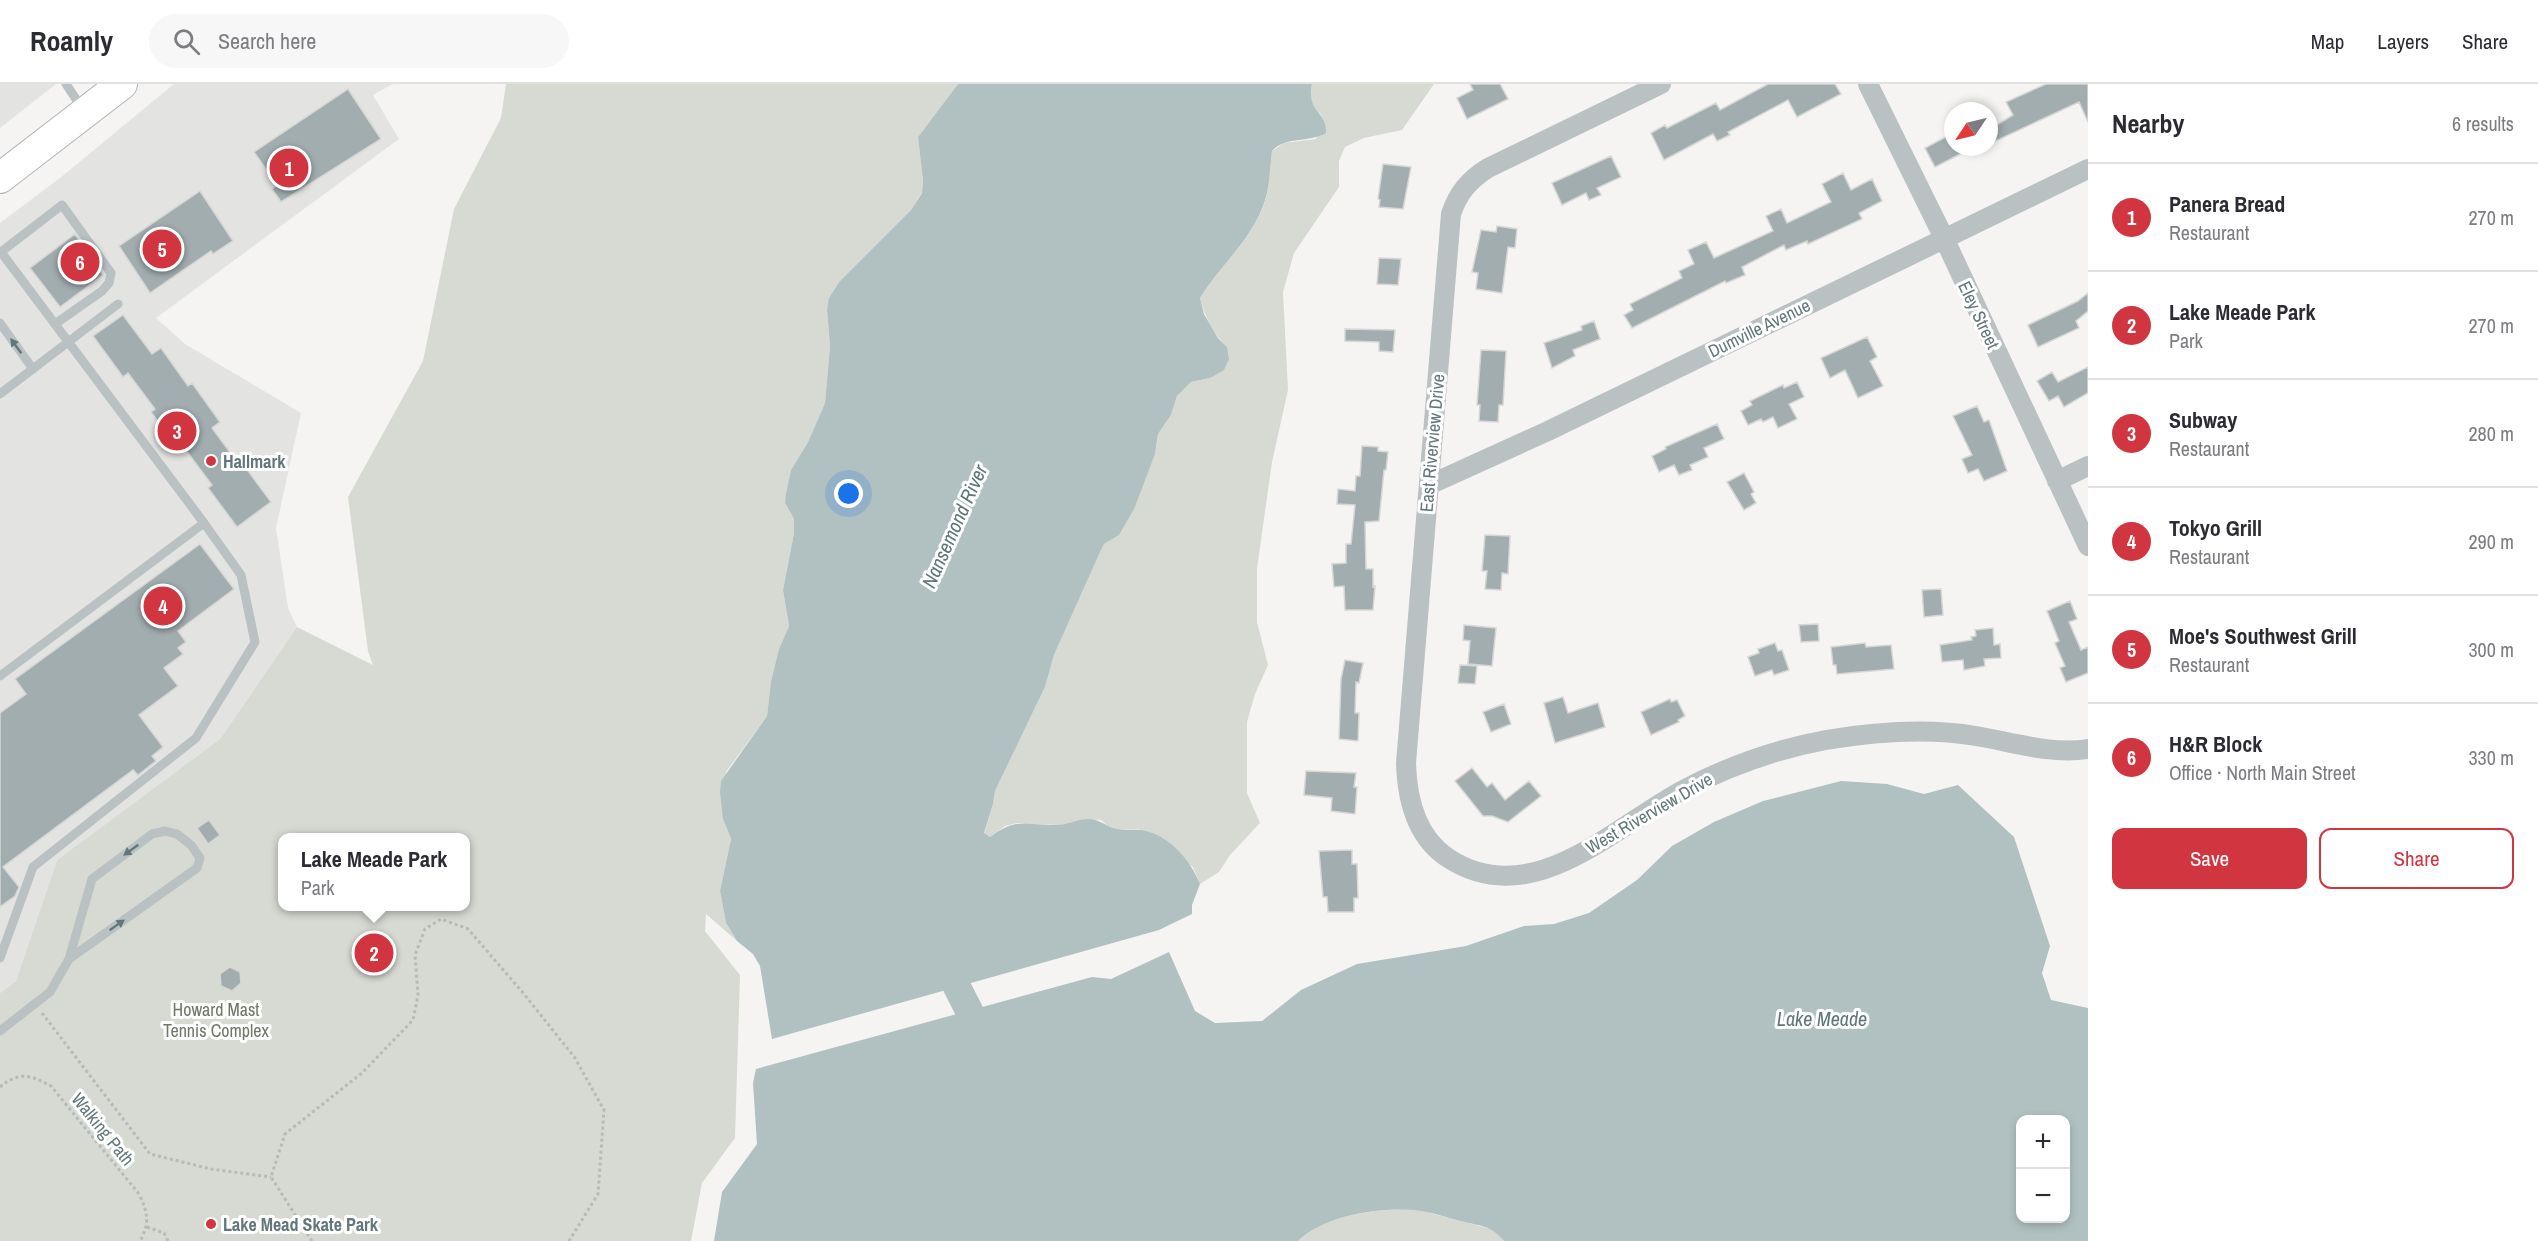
<!DOCTYPE html>
<html lang="en">
<head>
<meta charset="utf-8">
<style>
	body { margin:0; font-family:"Archivo Narrow",sans-serif; background:#f7f7f7; color:#2b2b33 }
	.controls { position:absolute; right:18px; bottom:18px; display:grid; overflow:hidden; border-radius:12px; box-shadow:0 3px 9px #0003 }
	.controls button { width:54px; height:54px; display:grid; place-items:center; padding:0; border:0; border-bottom:2px solid #e1e1e2; background:#fff; color:#2b2b33; font:30px sans-serif }
	.compass { position:absolute; left:1944px; top:18px; width:54px; height:54px; border-radius:50%; background:#fff; box-shadow:0 3px 9px #0003; rotate:235deg }
	.you { position:absolute; left:849px; top:410px; width:21px; height:21px; margin:-15px; border:4px solid #fff; border-radius:50%; background:#1a73e8; box-shadow:0 0 0 9px #1a73e833 }
	.badge { display:grid; place-items:center; width:39px; height:39px; border-radius:50%; background:#d13640; color:#fff; font-size:20px; font-weight:700 }
	.pin { position:absolute; translate:-50% -50%; border:3px solid #fff; box-shadow:0 2px 6px #0006 }
	.popup { position:absolute; left:278px; top:749px; width:192px; height:78px; box-sizing:border-box; display:grid; place-content:center; border-radius:12px; background:#fff; filter:drop-shadow(0 2px 4px #0005); font-size:20px; white-space:nowrap; color:#7c7c81 }
	.popup b { font-size:22px; color:#2b2b33 }
	.popup::after { content:''; position:absolute; left:50%; top:100%; margin-left:-12px; border:12px solid transparent; border-top-color:#fff }
	.list { margin:0; padding:0; list-style:none }
	h2 { display:flex; justify-content:space-between; align-items:center; height:78px; margin:0; padding:0 24px; font-size:26px }
	h2 small { font-size:20px; font-weight:400; color:#7c7c81 }
	.list li { display:grid; grid-template-columns:39px 1fr auto; gap:18px; align-items:center; box-sizing:border-box; height:108px; padding:0 24px; border-top:2px solid #e1e1e2 }
	.list b { display:block; font-size:22px; white-space:nowrap }
	.list p { margin:0; font-size:20px; white-space:nowrap; color:#7c7c81 }
	.list em { font-size:20px; font-style:normal; color:#7c7c81 }
	.actions { display:flex; gap:12px; padding:18px 24px }
	.actions a { flex:1; padding:14px 0; border:2px solid #d13640; border-radius:12px; text-align:center; font-size:21px; color:#d13640 }
	.actions .main { background:#d13640; color:#fff }
	.icon { flex:none; width:33px; height:33px; fill:none; stroke:currentColor; stroke-width:2; stroke-linecap:round; stroke-linejoin:round }
	.map { position:relative; flex:none; width:2088px; height:1157px; overflow:hidden }
	header { display:flex; align-items:center; gap:36px; box-sizing:border-box; height:84px; padding:0 30px; background:#fff; border-bottom:2px solid #e1e1e2 }
	header strong { font-size:28px }
	nav { display:flex; gap:33px; margin-inline-start:auto; font-size:21px }
	.search { width:420px; height:54px; background:#f7f7f7; display:flex; align-items:center; gap:15px; box-sizing:border-box; padding:0 21px; border-radius:33px; color:#7c7c81; font-size:22px }
	main { display:flex }
	aside { flex:1; background:#fff }
	.map>svg:first-child { display:block }
	.built { fill:#e3e4e2 }
	.green { fill:#d7dad2; fill-rule:evenodd }
	.water { fill:#b1c1c1; fill-rule:evenodd }
	.lines { fill:none; stroke-linecap:round; stroke-linejoin:round }
	.river { stroke:#b1c1c1; stroke-width:28 }
	.building { fill:#a2adaf; stroke:#d6d6d5; stroke-width:1.5 }
	.primary-casing { stroke:#aeb5b6; stroke-width:32 }
	.path { stroke:#b5baba; stroke-width:3; stroke-dasharray:3 3; stroke-linecap:butt }
	.lane { stroke:#bac1c2; stroke-width:9 }
	.street { stroke:#bac1c2; stroke-width:20 }
	.primary { stroke:#fff; stroke-width:30 }
	.oneway { fill:#63777a }
	.poi-dot { fill:#d13640; stroke:#fff; stroke-width:2 }
	.labels { text-anchor:middle; dominant-baseline:central; stroke-width:6; stroke-linejoin:round; paint-order:stroke }
	.street-label { font-size:18px; fill:#63777a; stroke:#fff }
	.poi-label { font-size:18px; font-weight:bold; fill:#63777a; stroke:#fff; text-anchor:start }
	.park-label { font-size:18px; fill:#6e7865; stroke:#fff }
	.water-label { font-size:20px; font-style:italic; fill:#5e7676; stroke:#fff }
</style>
</head>
<body>
<header>
<strong>Roamly</strong>
<div class="search"><svg class="icon" aria-label="search" viewBox="0 0 24 24"><circle cx="10" cy="10" r="6"/><path d="M15 15l6 6"/></svg>Search here</div>
<nav><a>Map</a><a>Layers</a><a>Share</a></nav>
</header>
<main>
<div class="map">
<svg width="2088" height="1157" viewBox="0 0 2088 1157">
	<rect width="100%" height="100%" fill="#f5f4f2"/>
	<path class="built" d="M0,0H56L0,44Z
		M174,0H393L373,11L399,55L156,234L185,260L301,329L276,444L288,524L297,543L220,655L57,776L16,897L0,909V139L60,94Z"/>
	<path class="green" d="M506,0H958L918,53L923,97L922,108L911,126L840,197L827,226L830,262L825,319L808,358L791,386L785,419L794,435V449L783,506L789,542L779,565L771,597L767,632L726,688L723,735L731,755L720,807L726,839L737,857L706,830L705,847L740,891L735,1054L702,1099L691,1157H0V909L16,897L57,776L220,655L297,543L373,581L368,567L348,413L423,277L454,125L501,34ZM282,754H466V822H282Z
		M1312,0H1434L1402,46L1364,54L1345,63L1339,77V103L1294,169L1283,208L1288,306L1272,378L1257,485V538L1268,581L1255,610L1247,638V709L1260,739L1230,771L1219,788L1200,800L1193,783L1139,745L1119,746L1108,742L1101,736L1087,735L1073,740L1057,741L1017,739L1005,742L990,753L984,750L993,720L995,707L1045,603L1054,571L1101,466L1104,460L1119,450L1155,370L1158,350L1171,331L1177,312L1191,298L1210,294L1227,263C1213,249 1205,233 1200,214C1221,180 1255,153 1266,114C1270,99 1270,82 1272,67L1284,59L1316,55L1321,31C1311,21 1309,13 1312,0Z
		M1399,1125L1418,1126L1495,1146L1504,1157H1298C1323,1131 1366,1128 1399,1125Z"/>
	<path class="water" d="M958,0H1312C1306,28 1327,27 1326,49C1309,59 1285,52 1272,67C1270,82 1270,99 1266,113C1255,153 1221,180 1200,214L1204,230L1218,254L1227,263L1229,275L1224,286L1210,294L1191,298L1177,312L1171,331L1158,350L1155,370L1134,425L1119,451L1104,460L1101,466L1054,571L1045,603L995,707L993,720L984,749L990,753C1017,733 1024,741 1056,741C1067,741 1076,736 1087,735C1099,734 1106,743 1117,745C1125,747 1133,745 1141,746C1168,750 1190,775 1200,800L1192,821V830L1159,846L772,955L760,882L753,870L737,857L726,839L720,807L731,755L723,735L720,708L721,697L767,632L771,597L779,565L789,542L783,506L794,449V435L785,419L786,410L791,386L808,358L825,319L830,262L827,226L829,214L840,197L911,126L922,109L923,97L918,53Z
		M1841,697L1887,700L1924,710L1958,701L2014,753L2050,862L2042,889L2051,916L2088,924V1157H1504C1491,1141 1480,1142 1460,1137C1446,1133 1430,1128 1415,1126C1381,1123 1323,1131 1298,1157H714L722,1108L757,1060L753,999L756,985L1092,893L1111,895L1169,868L1195,927L1215,939L1262,937L1301,906L1357,880L1466,862L1524,842L1554,840L1589,829L1637,796L1672,762L1714,738L1763,717ZM2020,1036H2066V1134H2020Z"/>
	<g class="lines">
		<path class="river" d="M947,867L957,903L986,960"/>
	</g>
	<path class="building" d="M1470,0H1500L1508,15L1467,35L1457,14L1473,6Z
		M1768,0H1835L1841,10L1797,33L1788,16L1728,48L1730,51L1717,57L1713,50L1664,76L1651,49L1665,41L1667,44L1716,19L1720,26Z
		M2046,0H2088V38L2079,18L1989,60V46L2013,31L2006,18Z
		M348,5L381,55L281,118L272,105L277,101L254,68Z
		M1953,49V63H1974L1935,83L1925,64Z
		M1611,72L1621,93L1597,104L1601,111L1589,116L1586,109L1562,121L1552,99Z
		M1383,80L1411,83L1403,125L1379,123L1380,116L1378,115Z
		M1843,89L1851,106L1872,95L1882,117L1859,129L1862,135L1808,160L1807,157L1786,166L1784,161L1742,183L1745,191L1726,199L1725,197L1632,244L1624,231L1633,226L1630,220L1682,194L1679,187L1694,180L1688,166L1706,158L1714,174L1773,147L1766,132L1781,125L1787,139L1831,118L1822,100Z
		M200,107L233,157L213,170L211,167L150,209L119,162Z
		M1497,142L1517,145L1515,164L1508,163L1502,209L1476,205L1478,189L1472,188L1481,146L1496,148Z
		M75,150L103,191L60,223L30,184Z
		M1379,174L1401,175L1398,201L1377,200Z
		M2088,209V227L2076,237L2079,244L2038,263L2028,241L2078,217Z
		M123,231L152,270L161,264L188,302L192,299L220,338L212,344L240,382L243,380L271,418L237,443L208,404L212,401L185,365L181,369L151,328L155,325L128,289L123,293L93,252Z
		M1594,237L1600,255L1573,266L1575,272L1552,284L1544,259L1582,246L1581,242Z
		M1345,245L1395,246L1393,268L1379,267V258L1345,257Z
		M1867,253L1877,273L1870,277L1883,302L1858,314L1845,286L1830,294L1821,274Z
		M1481,266L1506,267L1503,321H1499L1498,338L1479,337L1480,321H1477Z
		M2088,283V309L2064,323L2058,312L2049,317L2037,297L2052,288L2058,298Z
		M1797,298L1804,313L1789,320L1797,335L1778,344L1773,333L1763,338L1761,335L1748,341L1741,327L1752,321L1750,317L1783,301L1784,304Z
		M1977,322L1984,338L1989,336L2007,387L1984,397L1978,385L1968,389L1962,375L1972,371L1953,332Z
		M1717,340L1724,355L1704,364L1708,373L1690,381L1692,386L1679,391L1674,381L1659,388L1652,372L1666,365L1665,363Z
		M1362,362L1378,363V367L1388,368L1386,386H1384L1379,437L1365,438L1366,485H1373V503L1375,502L1373,526H1345L1344,502L1334,503L1332,480L1346,479V460H1351L1355,421L1337,420L1338,405L1355,407L1356,392H1360Z
		M1744,389L1754,408L1751,410L1756,419L1744,426L1727,398Z
		M1485,451L1510,452L1508,490L1502,489L1501,506L1485,505L1487,487H1482Z
		M200,460L234,505L178,547L186,558L178,564L183,570L164,584L178,602L139,631L163,663L152,672L156,677L138,691L133,686L3,783L19,803L15,812L0,823V629L26,610L15,595Z
		M1941,505L1943,531L1924,533L1922,506Z
		M2070,517L2077,535L2069,538L2081,566L2088,563V589L2066,598L2060,584L2065,582L2055,559L2059,557L2047,527Z
		M1818,540L1819,557L1801,558L1799,541Z
		M1464,541L1496,544L1492,582L1468,580L1470,557L1463,556Z
		M1993,544L1994,561L2000,560L2001,574L1984,575L1985,582L1964,586L1963,576L1942,578L1940,561L1972,556L1971,553L1976,552L1975,546Z
		M1775,559L1778,567L1782,566L1789,586L1774,591L1772,586L1755,592L1748,573L1759,569L1758,565Z
		M1865,559L1866,563L1891,561L1894,585L1837,590L1836,581H1833L1831,563Z
		M1345,576L1363,579L1359,599L1356,598L1355,629H1359L1358,657L1339,655L1341,595Z
		M1460,581L1477,582L1475,600L1458,599Z
		M1563,613L1568,629L1598,619L1605,643L1555,659L1544,619Z
		M1670,615L1671,618L1677,616L1685,632L1678,636L1679,638L1651,651L1641,628Z
		M1504,620L1511,640L1491,648L1483,628Z
		M1472,684L1487,703L1492,699L1505,716L1529,697L1541,712L1508,738L1492,732H1483L1455,697Z
		M1306,687L1356,689L1354,703H1357L1355,730L1331,727L1332,714L1304,711Z
		M209,736L220,751L208,760L197,744Z
		M1352,766V780H1357L1358,814H1354V828H1328L1327,813H1323L1319,767Z
		M230,883L240,888L241,899L232,907L221,902L220,890Z"/>
	<g class="lines">
		<defs>
			<path id="primary" d="M0,94L122,0"/>
		</defs>
		<use href="#primary" class="primary-casing"/>
		<path class="path" d="M42,929L150,1070L211,1085L271,1093
			M0,1003C19,987 31,991 51,1002L139,1110C148,1129 150,1139 140,1157
			M147,1143L164,1149L168,1157
			M312,1157L271,1093L285,1050L362,989L413,936L418,911L415,871L425,845L441,835L468,845L524,910L575,974L604,1026L598,1110L569,1157"/>
		<path class="lane" d="M66,0L82,24
			M0,239L33,285
			M0,310L118,220
			M0,592L204,439L1,168L62,121L111,189L109,199L102,207L55,240
			M0,874L33,783L196,654L255,558L241,491L204,439
			M0,947L50,908L69,875L92,795L152,750L165,747L177,750L191,761L200,774L197,784L69,875"/>
		<path class="street" d="M1661,0L1488,84C1469,96 1458,109 1451,130L1406,679C1407,715 1416,753 1448,774C1532,829 1613,743 1685,705C1729,682 1777,665 1826,656C1874,648 1928,644 1976,652C2012,658 2051,671 2088,665
			M1868,0L1944,154L2088,462
			M2057,397L2088,382
			M1429,401L1548,347L2088,85"/>
		<use href="#primary" class="primary"/>
	</g>
	<defs><path id="oneway-solid" d="M-6-.8H1V-3.2L6.5 0L1 3.2V.8H-6Z" transform="scale(1.5)"/></defs>
	<g class="oneway">
		<use href="#oneway-solid" transform="translate(16 262) rotate(-126)"/>
		<use href="#oneway-solid" transform="translate(131 766) rotate(144)"/>
		<use href="#oneway-solid" transform="translate(117 841) rotate(-35)"/>
	</g>
	<g class="poi-dot">
		<circle cx="211" cy="377" r="6"/>
		<circle cx="211" cy="1140" r="6"/>
	</g>
	<g class="labels">
		<g class="street-label">
			<text transform="translate(1979 231) rotate(65)">Eley Street</text>
			<text transform="translate(1759 244) rotate(-26)">Dumville Avenue</text>
			<text transform="translate(1432 359) rotate(-85)">East Riverview Drive</text>
			<text transform="translate(1649 729) rotate(-30)">West Riverview Drive</text>
			<text transform="translate(103 1045) rotate(51)">Walking Path</text>
		</g>
		<g class="poi-label">
			<text x="223" y="377">Hallmark</text>
			<text x="223" y="1140">Lake Mead Skate Park</text>
		</g>
		<g class="park-label">
			<text x="216" y="925">Howard Mast<tspan x="216" dy="21">Tennis Complex</tspan></text>
		</g>
		<g class="water-label">
			<text transform="translate(954 442) rotate(-66)">Nansemond River</text>
			<text x="1822" y="934">Lake Meade</text>
		</g>
	</g>
</svg>
<div class="controls">
<button>+</button>
<button>−</button>
</div>
<svg class="compass" viewBox="-18 -18 36 36"><path d="M0-13l5 13h-10z" fill="#e53935"/><path d="M0 13l5-13h-10z" fill="#7c7c81"/></svg>
<div class="you"></div>
<div class="pin badge" style="left:289px;top:84px">1</div>
<div class="pin badge" style="left:374px;top:869px">2</div>
<div class="popup"><b>Lake Meade Park</b>Park</div>
<div class="pin badge" style="left:177px;top:347px">3</div>
<div class="pin badge" style="left:163px;top:522px">4</div>
<div class="pin badge" style="left:162px;top:165px">5</div>
<div class="pin badge" style="left:80px;top:178px">6</div>
</div>
<aside>
<h2>Nearby<small>6 results</small></h2>
<ul class="list">
<li><span class="badge">1</span><div><b>Panera Bread</b><p>Restaurant</p></div><em>270 m</em></li>
<li><span class="badge">2</span><div><b>Lake Meade Park</b><p>Park</p></div><em>270 m</em></li>
<li><span class="badge">3</span><div><b>Subway</b><p>Restaurant</p></div><em>280 m</em></li>
<li><span class="badge">4</span><div><b>Tokyo Grill</b><p>Restaurant</p></div><em>290 m</em></li>
<li><span class="badge">5</span><div><b>Moe's Southwest Grill</b><p>Restaurant</p></div><em>300 m</em></li>
<li><span class="badge">6</span><div><b>H&amp;R Block</b><p>Office · North Main Street</p></div><em>330 m</em></li>
</ul>
<div class="actions"><a class="main">Save</a><a>Share</a></div>
</aside>
</main>
</body>
</html>
